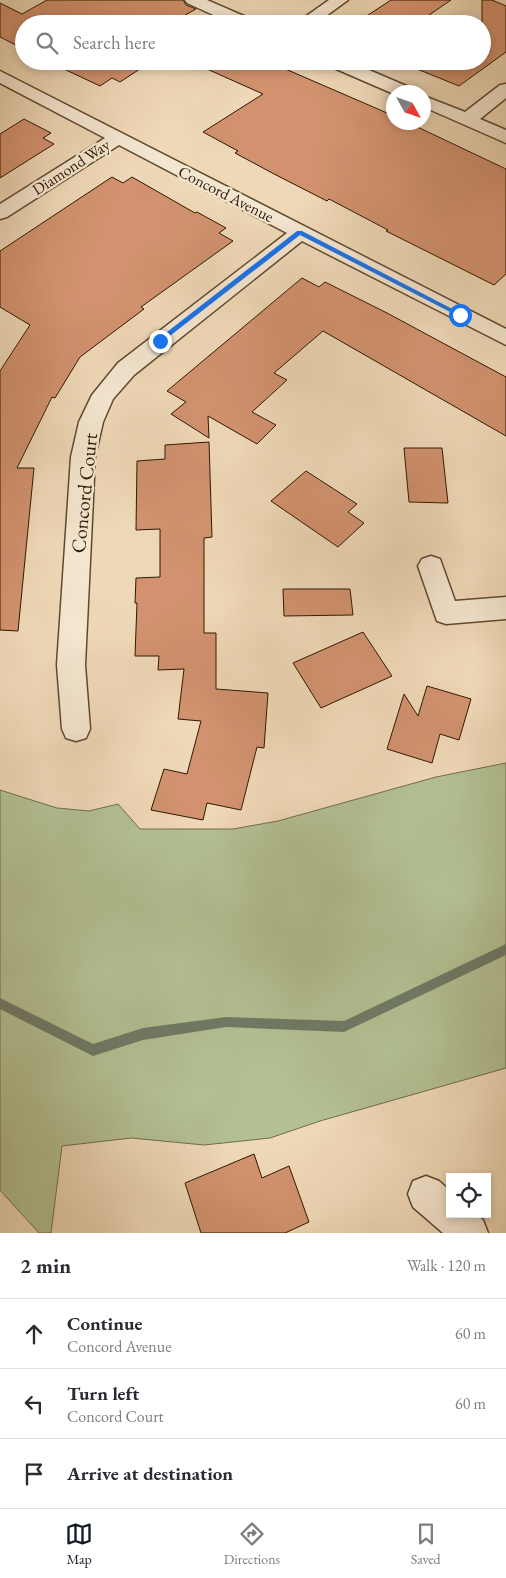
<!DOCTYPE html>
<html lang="en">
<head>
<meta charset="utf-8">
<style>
	body { margin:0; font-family:"EB Garamond",serif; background:#f2f2f3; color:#2b2b33 }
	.controls { position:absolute; right:15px; bottom:15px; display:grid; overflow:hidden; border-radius:0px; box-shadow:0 2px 8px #0003 }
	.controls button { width:45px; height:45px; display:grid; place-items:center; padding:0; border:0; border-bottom:1px solid #e1e1e2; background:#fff; color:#2b2b33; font:25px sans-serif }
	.compass { position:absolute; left:386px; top:85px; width:45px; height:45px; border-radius:50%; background:#fff; box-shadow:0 2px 8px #0003; rotate:130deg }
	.stop { position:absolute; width:15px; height:15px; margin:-11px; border:4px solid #1a73e8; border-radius:50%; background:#fff }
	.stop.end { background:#1a73e8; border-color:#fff; box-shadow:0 1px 5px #0008 }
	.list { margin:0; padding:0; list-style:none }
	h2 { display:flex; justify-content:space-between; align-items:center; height:65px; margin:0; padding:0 20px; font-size:21px }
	h2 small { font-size:16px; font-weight:400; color:#7c7c81 }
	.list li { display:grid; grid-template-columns:32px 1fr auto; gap:15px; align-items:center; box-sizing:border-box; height:70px; padding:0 20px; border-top:1px solid #e1e1e2 }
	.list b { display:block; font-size:19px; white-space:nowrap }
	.list p { margin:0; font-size:16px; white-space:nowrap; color:#7c7c81 }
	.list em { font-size:16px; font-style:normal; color:#7c7c81 }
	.icon { flex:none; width:28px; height:28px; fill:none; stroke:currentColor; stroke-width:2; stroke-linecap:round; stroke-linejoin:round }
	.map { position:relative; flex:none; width:506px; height:1233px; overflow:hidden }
	.search { position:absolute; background:#fff; box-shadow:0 2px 8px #0003; left:15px; right:15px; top:15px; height:55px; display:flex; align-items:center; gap:12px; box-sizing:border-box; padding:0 18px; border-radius:28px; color:#7c7c81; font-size:19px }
	.sheet { height:275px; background:#fff }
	nav { display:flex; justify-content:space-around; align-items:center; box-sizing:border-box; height:70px; border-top:1px solid #e1e1e2; background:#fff; font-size:14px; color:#7c7c81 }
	nav a { display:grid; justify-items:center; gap:2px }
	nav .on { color:#111827 }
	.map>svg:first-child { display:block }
	.green { fill:#b3c093; stroke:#706c4a }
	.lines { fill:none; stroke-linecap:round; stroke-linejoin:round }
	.stream { fill:#6f7a66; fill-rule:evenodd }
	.building { fill:#d2926f; stroke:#2e1900 }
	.street-casing { stroke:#5e492e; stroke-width:3 }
	.street { fill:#f5e6d0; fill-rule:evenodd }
	.route { fill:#1a73e8 }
	.labels { text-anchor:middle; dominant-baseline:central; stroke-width:5; stroke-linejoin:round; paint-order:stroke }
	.far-street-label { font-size:16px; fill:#2e1900; stroke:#f5e6d0 }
	.street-label { font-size:20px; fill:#2e1900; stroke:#f5e6d0 }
</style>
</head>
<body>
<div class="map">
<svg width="506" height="1233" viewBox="0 0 506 1233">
	<rect width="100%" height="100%" fill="#efd8b7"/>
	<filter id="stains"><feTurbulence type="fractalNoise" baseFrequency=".004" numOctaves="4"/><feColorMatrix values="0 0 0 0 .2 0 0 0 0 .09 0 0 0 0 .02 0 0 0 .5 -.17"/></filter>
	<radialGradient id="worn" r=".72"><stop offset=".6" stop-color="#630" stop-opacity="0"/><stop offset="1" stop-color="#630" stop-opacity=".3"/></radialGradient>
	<path class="green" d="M506,763V1068L320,1121L270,1138L204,1145L131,1138L62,1146L51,1233H39L0,1190V790L57,808L89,811L118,804L140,829H233L278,821L436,777Z"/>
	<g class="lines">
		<path class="stream" d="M506,944V955L344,1032L226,1027L143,1040L93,1056L0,1009V998L93,1044L143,1028L226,1017L344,1021Z"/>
	</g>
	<path class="building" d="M47,0H183L186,5L196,9L173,22L177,24H24V49L0,37V3L22,14Z
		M391,0H451L416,24H372L362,19Z
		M482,0H492L506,6V52L459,86L400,62L482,61Z
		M47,61H152L120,82L112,78L100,86Z
		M189,61H267L394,116V122H407L506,169V274L494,285L386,231L388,230L329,199L327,201L276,175L235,153L238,151L203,132L263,94Z
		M24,119L51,133L43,138L54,144L0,178V134Z
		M112,177L123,183L132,177L195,213L197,212L226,228L219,233L233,241L141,307L144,309L80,357L55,398L52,397L17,468H34L18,631L0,630V371L30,325L0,307V251Z
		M302,278L319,287L325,282L387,313L506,377V436L323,331L274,373L287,380L252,412L276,425L257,444L208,416L209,438L171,414L186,402L167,391Z
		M209,442L212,537L204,538V633H216V689L268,693L264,748L257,747L241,810L207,803L203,820L151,810L164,769L187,774L201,721L178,719L184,669L158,670L159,656H135L137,603H135L136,578L160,577V529L136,530L137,461L165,459V445Z
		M404,448H442L448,503L409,502Z
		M306,471L357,504L348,512L364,523L338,547L271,501Z
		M283,589H350L353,615L284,616Z
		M363,632L392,676L321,708L293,663Z
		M427,686L471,699L459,740L440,734L432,763L387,749L404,694L418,716Z
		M254,1154L262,1178L289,1166L309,1222L285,1233H201L185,1183Z"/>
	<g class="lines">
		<defs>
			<path id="street" d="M185,0H207L253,20L255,24H233L187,3Z
				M329,0H348L315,24H295Z
				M325,61H348L411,88L414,92L394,94L327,65Z
				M0,71L506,329V345L302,241L134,375L113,399L103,422L95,457L85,665L90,729L86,738L76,741L66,738L62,729L57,665L71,457L79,422L92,395L118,363L287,233L119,145L7,217L0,219V204L105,138L0,83Z
				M506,84V98L480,119L506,130V143L424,107V96L465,112L500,85Z
				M431,556L440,559L455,601L506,597V619L446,624L437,621L418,566L422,559Z
				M426,1176L439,1181L450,1191V1214H476L483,1220L488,1233H443L413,1207L408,1194L413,1181Z"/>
		</defs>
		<use href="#street" class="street-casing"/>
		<use href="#street" class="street"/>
	</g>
	<path class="route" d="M297,231H302L464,315L458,316L300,235L162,342H158V339Z"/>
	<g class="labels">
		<g class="far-street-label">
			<text transform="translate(71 167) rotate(-33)">Diamond Way</text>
			<text transform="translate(226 194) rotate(27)">Concord Avenue</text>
		</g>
		<g class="street-label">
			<text transform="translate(84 493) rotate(-84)">Concord Court</text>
		</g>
	</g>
	<rect width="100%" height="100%" filter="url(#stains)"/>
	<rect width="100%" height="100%" fill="url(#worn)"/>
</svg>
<div class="controls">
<button><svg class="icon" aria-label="locate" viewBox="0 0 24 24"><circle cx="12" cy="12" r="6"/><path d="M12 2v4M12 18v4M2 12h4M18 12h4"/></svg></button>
</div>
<svg class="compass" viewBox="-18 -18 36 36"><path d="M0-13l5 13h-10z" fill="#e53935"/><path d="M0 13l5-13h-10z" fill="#7c7c81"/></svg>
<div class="stop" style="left:460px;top:315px"></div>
<div class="stop end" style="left:160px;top:341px"></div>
<div class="search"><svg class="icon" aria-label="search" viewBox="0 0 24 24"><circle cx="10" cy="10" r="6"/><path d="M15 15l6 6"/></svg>Search here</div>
</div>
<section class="sheet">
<h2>2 min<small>Walk · 120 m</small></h2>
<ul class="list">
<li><svg class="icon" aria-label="ahead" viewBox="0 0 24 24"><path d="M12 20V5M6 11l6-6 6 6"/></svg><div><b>Continue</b><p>Concord Avenue</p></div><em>60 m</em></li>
<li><svg class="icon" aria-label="left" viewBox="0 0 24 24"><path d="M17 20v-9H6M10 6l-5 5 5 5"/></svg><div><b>Turn left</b><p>Concord Court</p></div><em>60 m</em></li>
<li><svg class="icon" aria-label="arrive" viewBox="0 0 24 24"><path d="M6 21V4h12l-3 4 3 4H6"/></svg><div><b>Arrive at destination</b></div></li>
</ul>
</section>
<nav>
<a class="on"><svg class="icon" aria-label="map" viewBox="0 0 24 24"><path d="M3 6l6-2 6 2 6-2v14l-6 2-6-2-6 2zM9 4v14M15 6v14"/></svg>Map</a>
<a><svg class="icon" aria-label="directions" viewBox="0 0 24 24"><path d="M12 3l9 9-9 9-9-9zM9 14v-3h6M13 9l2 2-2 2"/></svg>Directions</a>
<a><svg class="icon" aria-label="saved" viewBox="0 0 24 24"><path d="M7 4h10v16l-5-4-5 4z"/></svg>Saved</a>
</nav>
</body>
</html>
